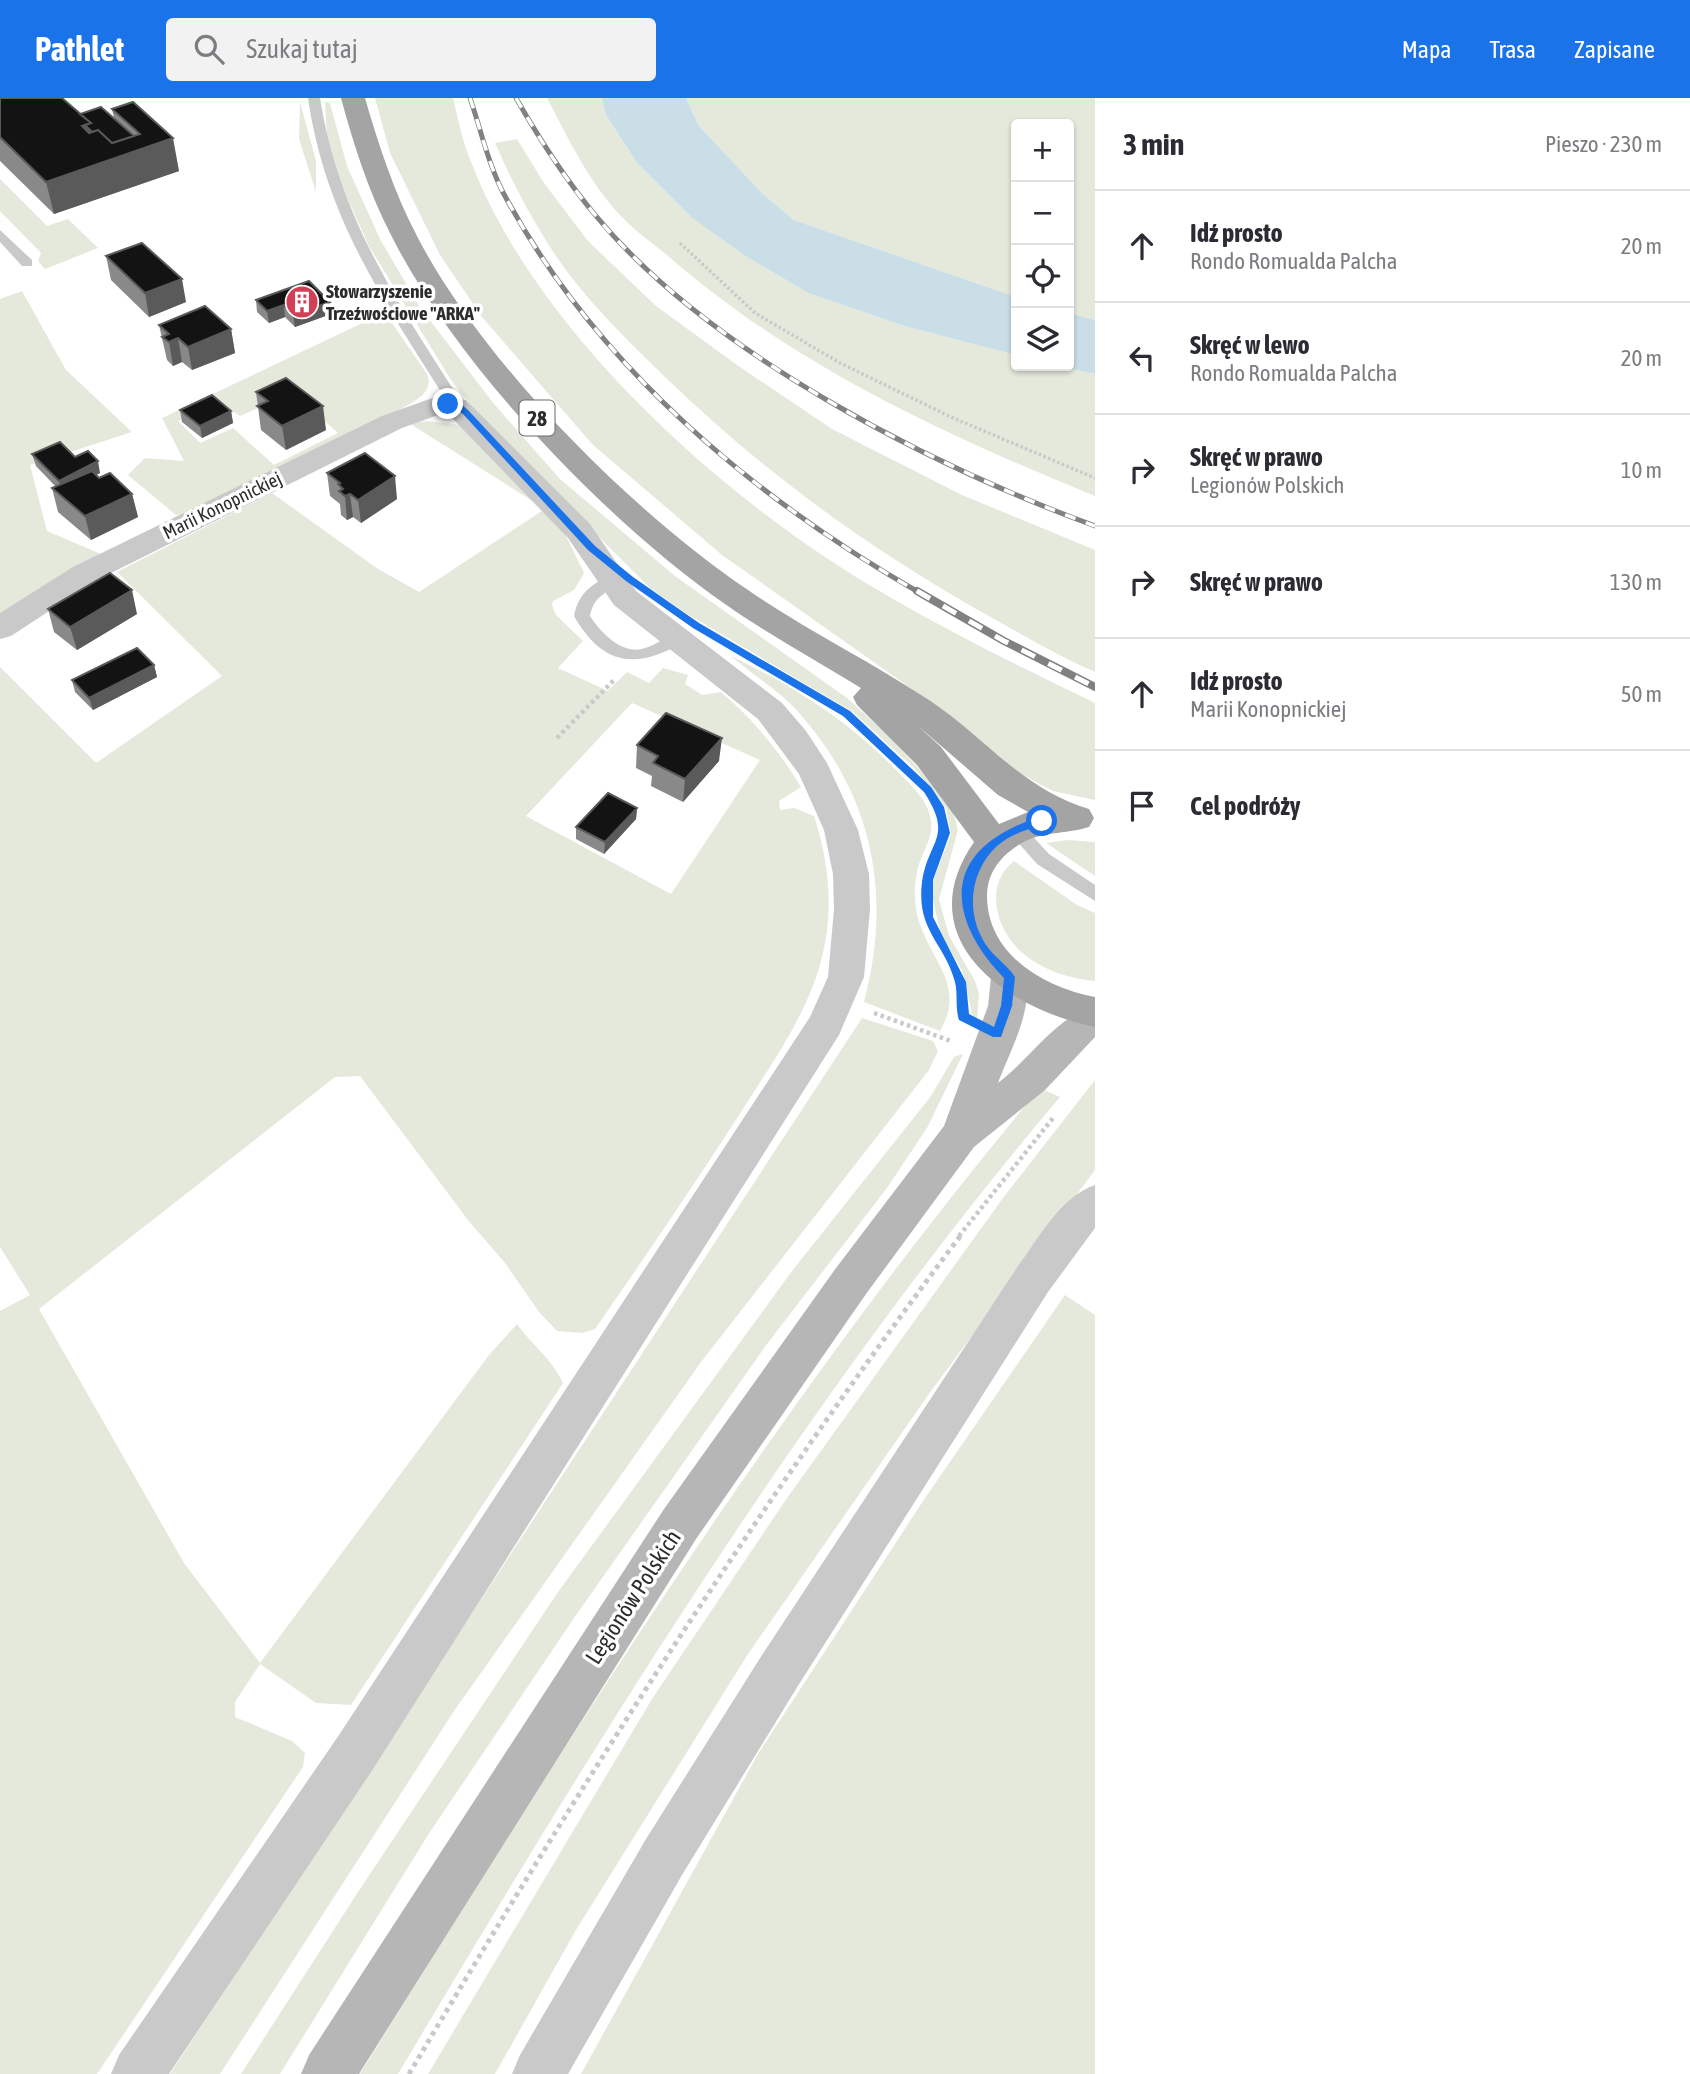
<!DOCTYPE html>
<html lang="pl">
<head>
<meta charset="utf-8">
<style>
	body { margin:0; font-family:"Asap Condensed",sans-serif; background:#f2f2f3; color:#2b2b33 }
	.controls { position:absolute; right:21px; top:21px; display:grid; overflow:hidden; border-radius:7px; box-shadow:0 2px 5px #0004 }
	.controls button { width:63px; height:63px; display:grid; place-items:center; padding:0; border:0; border-bottom:2px solid #e1e1e2; background:#fff; color:#2b2b33; font:35px sans-serif }
	.stop { position:absolute; width:21px; height:21px; margin:-16px; border:5px solid #1a73e8; border-radius:50%; background:#fff }
	.stop.end { background:#1a73e8; border-color:#fff; box-shadow:0 2px 7px #0008 }
	.list { margin:0; padding:0; list-style:none }
	h2 { display:flex; justify-content:space-between; align-items:center; height:91px; margin:0; padding:0 28px; font-size:30px }
	h2 small { font-size:23px; font-weight:400; color:#7c7c81 }
	.list li { display:grid; grid-template-columns:46px 1fr auto; gap:21px; align-items:center; box-sizing:border-box; height:112px; padding:0 28px; border-top:2px solid #e1e1e2 }
	.list b { display:block; font-size:26px; white-space:nowrap }
	.list p { margin:0; font-size:23px; white-space:nowrap; color:#7c7c81 }
	.list em { font-size:23px; font-style:normal; color:#7c7c81 }
	.icon { flex:none; width:38px; height:38px; fill:none; stroke:currentColor; stroke-width:2; stroke-linecap:round; stroke-linejoin:round }
	.map { position:relative; flex:none; width:1095px; height:1976px; overflow:hidden }
	header { display:flex; align-items:center; gap:42px; box-sizing:border-box; height:98px; padding:0 35px; background:#1a73e8; color:#fff }
	header strong { font-size:33px }
	nav { display:flex; gap:38px; margin-inline-start:auto; font-size:24px }
	.search { width:490px; height:63px; background:#f2f2f3; display:flex; align-items:center; gap:18px; box-sizing:border-box; padding:0 24px; border-radius:7px; color:#7c7c81; font-size:26px }
	main { display:flex }
	aside { flex:1; background:#fff }
	.map>svg:first-child { display:block }
	.green { fill:#e4e9db; fill-rule:evenodd }
	.water { fill:#c9dee7 }
	.lines { fill:none; stroke-linecap:round; stroke-linejoin:round }
	.path-far2 { stroke:#c9c9c9; stroke-width:3.5; stroke-dasharray:2.5 2.5; stroke-linecap:butt }
	.path-far1 { stroke:#c9c9c9; stroke-width:4.5; stroke-dasharray:3.5 3.5; stroke-linecap:butt }
	.path { stroke:#c9c9c9; stroke-width:5; stroke-dasharray:4.5 4.5; stroke-linecap:butt }
	.service { fill:#c9c9c9; fill-rule:evenodd }
	.minor { fill:#c9c9c9; fill-rule:evenodd }
	.secondary { fill:#b6b6b6; fill-rule:evenodd }
	.primary { fill:#a4a4a4; fill-rule:evenodd }
	.rail-far1-casing { stroke:#818181; stroke-width:5 }
	.rail-casing { stroke:#818181; stroke-width:8 }
	.rail-far1 { stroke:#fff; stroke-width:3.5; stroke-dasharray:11; stroke-linecap:butt }
	.rail { stroke:#fff; stroke-width:5; stroke-dasharray:15; stroke-linecap:butt }
	.wall { fill:#898989 }
	.shaded-wall { fill:#5a5a5a }
	.building { fill:#131313; stroke:#5a5a5a; stroke-width:2 }
	.route { fill:#1a73e8 }
	.labels { text-anchor:middle; dominant-baseline:central; stroke-width:7; stroke-linejoin:round; paint-order:stroke }
	.far-poi-label { font-size:19px; font-weight:bold; fill:#2c2c2c; stroke:#fff; text-anchor:start }
	.far-street-label { font-size:19px; fill:#2c2c2c; stroke:#fff }
	.shield { fill:#fff; stroke:#6b6b6b; stroke-width:2 }
	.shield-label { font-size:21px; font-weight:bold; fill:#2c2c2c }
	.street-label { font-size:23px; fill:#2c2c2c; stroke:#fff }
</style>
</head>
<body>
<header>
<strong>Pathlet</strong>
<div class="search"><svg class="icon" aria-label="search" viewBox="0 0 24 24"><circle cx="10" cy="10" r="6"/><path d="M15 15l6 6"/></svg>Szukaj tutaj</div>
<nav><a>Mapa</a><a>Trasa</a><a>Zapisane</a></nav>
</header>
<main>
<div class="map">
<svg width="1095" height="1976" viewBox="0 0 1095 1976">
	<rect width="100%" height="100%" fill="#fff"/>
	<path class="green" d="M375,0H453C458,20 462,42 470,61C535,235 730,408 888,498C955,537 1025,571 1095,605V702L1053,693L1021,676L956,622L722,457L592,346L482,219L440,157L390,55Z
		M547,0H602L606,17L637,65L692,120L747,159L808,195L904,228L1016,257V268H1058L1095,276V398C943,336 793,267 668,158C652,145 634,132 620,117C589,84 568,40 547,0Z
		M686,0H1095V222L1069,215V26H1016V199L794,122L763,96L699,28Z
		M300,4L316,63V94L299,41Z
		M325,4L330,5L347,68L380,141L419,208L494,306L560,381L675,478L847,600L890,639L951,706L958,732L939,801L949,838L975,883L979,895L977,922L972,916L963,874L941,837L933,802V783L951,736L946,710L915,671L853,614L689,517L650,490L489,329L451,282L369,148L340,84L327,38Z
		M517,41L544,85L588,143L656,208L737,267L832,331L962,397L1095,452V574C1058,558 1023,537 987,517C869,451 762,373 665,279C627,242 588,204 558,161C533,124 513,86 495,45Z
		M0,81L47,128L68,121L98,150L45,171L38,163L41,155L0,113Z
		M22,193L66,272L132,334L30,367L47,433L101,456L0,517V201Z
		M375,219L390,222L427,276C435,296 412,304 398,313L189,415L176,417L128,377L145,360L184,363L162,320ZM293,295L338,335L274,367L233,330L200,345L178,323L219,304L240,318Z
		M427,323L460,327L545,411L566,438L584,475L574,492L553,503L552,507L556,517L583,543L558,570L608,593L627,574L649,585L663,570L688,577L685,586L702,597L721,594C752,620 780,654 801,689L779,703L780,712L794,710L814,718C829,764 834,812 822,859C808,916 772,965 741,1014C694,1087 645,1159 595,1231L583,1235L557,1233L539,1214L505,1165L468,1122L360,978L335,979L39,1211L184,1465L260,1565L489,1257L517,1226C532,1247 552,1261 563,1285L351,1607L316,1605L260,1566L235,1604V1619L292,1643L305,1655L303,1669L97,1976H0V1213L30,1197L0,1149V569L96,665L222,578L117,474L272,395L378,471L419,494L545,411L409,325ZM632,605L760,662L671,796L526,718Z
		M731,558C796,589 853,626 903,679C915,691 929,705 931,723C933,738 925,750 920,763C914,781 913,802 918,820C930,863 967,887 940,933L864,904C892,798 874,700 800,616C781,594 753,577 731,558Z
		M1067,742L1095,744V778L1046,745Z
		M1014,763L1077,807L1095,815V883C1072,881 1048,874 1029,860C998,839 981,789 1014,763Z
		M862,920L933,943L938,953L929,972L701,1264L454,1613L220,1976H170Z
		M963,956L927,1030L887,1090L767,1246L574,1520L428,1737L280,1976H241L358,1794L558,1494L792,1173L931,998L954,959Z
		M1095,982V1072L931,1293L748,1556L576,1832L495,1976H428L652,1601L787,1400L1003,1100Z
		M1040,990L1060,999C806,1299 599,1638 398,1976H360C570,1637 783,1296 1040,990Z
		M1065,1197L1095,1217V1976H581L758,1656L925,1400Z"/>
	<path class="water" d="M602,0H686L699,28L763,96L794,122L1016,199V257L904,228L808,195L747,159L692,120L637,65L606,17Z
		M1069,215L1095,222V276L1058,268H1069Z"/>
	<g class="lines">
		<path class="path-far2" d="M680,145L755,215L840,265L951,319L1095,380"/>
		<path class="path-far1" d="M557,640L614,582
			M932,767L943,743
			M874,915L951,943
			M959,1138L1053,1020"/>
		<path class="path" d="M409,1976C580,1687 759,1405 961,1137"/>
		<path class="service" d="M308,0H320C338,115 395,201 457,297L458,310L453,311L446,307L443,297C381,199 325,117 308,0Z
			M0,132L32,162V168H22L0,144Z
			M613,478L621,483C608,496 594,496 590,518C601,535 623,558 645,550C656,547 665,539 676,536L682,537V545C635,572 602,567 574,518C578,496 592,484 613,478Z
			M1016,726L1022,727L1049,756L1095,787V803L1037,766L1007,732Z"/>
		<path class="minor" d="M438,298L466,302L590,426L636,493L782,605L806,633L827,665L858,732L869,776L870,811L864,879L839,937L373,1671L169,1976H111L119,1957L339,1637L810,919L828,879L834,811L833,776L824,732L799,676L758,621L614,507L568,440L448,316H441L402,330L95,483L11,538L0,541V515L73,469L382,318Z
			M1095,1087V1130L1048,1194L796,1591L682,1777L568,1976H512L520,1957L646,1741L762,1557L1018,1168C1040,1139 1060,1099 1095,1087Z"/>
		<path class="secondary" d="M1009,865L1022,869C1039,902 1010,952 998,985C1032,959 1054,921 1095,907V939L1045,992L974,1049L866,1196L696,1441L359,1976H301L309,1957L664,1411L836,1170L944,1028L988,908L991,879L996,869Z"/>
		<path class="primary" d="M341,0H365C379,48 394,94 417,138C481,263 632,414 748,492C806,532 870,563 929,602C986,640 1021,690 1089,711L1094,720L1089,729C1065,737 1040,732 1017,748C999,760 988,775 987,796C986,856 1043,889 1095,899V929C1006,911 907,841 974,744L917,667L857,607L853,599L861,590C815,562 769,537 725,506C606,423 458,269 392,139C369,95 354,48 341,0ZM917,627L998,697L1028,714L999,726L941,649Z"/>
		<defs>
			<path id="rail-far1" d="M470,0C481,32 489,70 506,100C598,269 754,400 920,495
				M516,0C540,42 565,81 596,118C710,255 929,367 1095,428"/>
			<path id="rail" d="M917,493L1004,543L1095,589"/>
		</defs>
		<use href="#rail-far1" class="rail-far1-casing"/>
		<use href="#rail" class="rail-casing"/>
		<use href="#rail-far1" class="rail-far1"/>
		<use href="#rail" class="rail"/>
	</g>
	<path class="wall" d="M0,0L80,16L114,20L112,11L133,4L179,73L54,116L0,63Z
		M106,158L186,204L149,219L111,182Z
		M256,202L330,204L331,216L295,229L285,219L269,225L257,214Z
		M159,227L231,231L235,255L192,272L182,264L173,268L167,262Z
		M256,294L326,332L286,352L261,332Z
		M180,312L231,313L233,325L202,340L182,324Z
		M32,356L75,359L100,375L96,377L99,380L132,396L138,419L91,442L58,414L52,390L56,389L36,368Z
		M327,375L397,401L361,425L353,419L347,422L341,417L340,406L330,398Z
		M48,511L137,516L77,552L54,534Z
		M154,567L157,579L93,612L75,594L72,582Z
		M637,647L719,663L683,704L651,688L652,678L636,670Z
		M637,710L636,721L604,756L576,741V729Z"/>
	<path class="shaded-wall" d="M91,25L95,43L173,40L179,73L54,116L46,84L82,28Z
		M182,181L186,204L149,219L145,195Z
		M330,204L331,216L295,229L293,217Z
		M284,207L285,219L269,225L267,213Z
		M231,231L235,255L192,272L188,249Z
		M178,240L182,264L173,268L169,244Z
		M323,308L326,332L286,352L282,328Z
		M231,313L233,325L202,340L200,328Z
		M98,363L100,375L62,395L59,383Z
		M395,378L397,401L361,425L358,402Z
		M132,396L138,419L91,442L85,418Z
		M350,396L353,419L347,422L345,398Z
		M132,492L137,516L77,552L70,529Z
		M154,567L157,579L93,612L89,600Z
		M722,640L719,663L683,704L685,681Z
		M637,710L636,721L604,756L605,744Z"/>
	<path class="building" d="M0,0H62L91,25L82,28L89,35L98,32L112,45L140,36L112,11L133,4L173,40L46,84L0,39Z
		M101,9L134,38L112,45L98,32L92,34L85,27L91,25L80,16Z
		M142,145L182,181L145,195L106,158Z
		M309,183L330,204L293,217L284,207L267,213L256,202Z
		M205,208L231,231L188,249L178,240L169,244L162,239L169,236L159,227Z
		M286,280L323,308L282,328L257,308L268,303L256,294Z
		M212,297L231,313L200,328L180,312Z
		M60,344L75,359L88,353L98,363L59,383L32,356Z
		M365,355L395,378L358,402L350,396L345,398L339,393L343,391L338,386L340,385L327,375Z
		M92,373L99,380L110,375L132,396L85,418L52,390Z
		M110,475L132,492L70,529L48,511Z
		M137,550L154,567L89,600L72,582Z
		M666,615L722,640L685,681L653,665L658,658L637,647Z
		M608,695L637,710L605,744L576,729Z"/>
	<path class="route" d="M445,305L462,307L468,312L595,448L633,479L699,525L850,613L931,689L944,709L950,735L933,782V819L966,884L969,916L994,929L1001,908L1004,880C962,837 936,775 1001,736C1013,729 1032,719 1046,720V726C1029,731 1010,736 997,748C968,775 965,820 989,851C997,861 1008,868 1015,879L1012,908L1001,939H993L959,922C955,910 958,896 955,884C945,845 916,833 922,784C928,742 954,740 924,694L843,618L693,530L626,483L588,452L463,316L456,311L445,308Z"/>
	<defs>
		<symbol id="building-disc" viewBox="-11 -11 22 22"><circle r="9.5" fill="#d24057" stroke="#fff"/><path d="M-4-6H4V6H1V3H-1V6H-4ZM-2.5-4.3h1.7v1.8h-1.7ZM.8-4.3h1.7v1.8H.8ZM-2.5-1h1.7V.8h-1.7ZM.8-1h1.7V.8H.8Z" fill="#fff"/></symbol>
	</defs>
	<g fill-rule="evenodd">
		<use href="#building-disc" x="283" y="185" width="38" height="38"/>
	</g>
	<g class="labels">
		<g class="far-poi-label">
			<text x="326" y="193">Stowarzyszenie<tspan x="326" dy="22">Trzeźwościowe "ARKA"</tspan></text>
		</g>
		<g class="far-street-label">
			<text transform="translate(222 407) rotate(-26)">Marii Konopnickiej</text>
		</g>
		<rect class="shield" x="519.5" y="302.5" width="35" height="35" rx="5"/>
		<g class="shield-label">
			<text x="537" y="320">28</text>
		</g>
		<g class="street-label">
			<text transform="translate(633 1499) rotate(-57)">Legionów Polskich</text>
		</g>
	</g>
</svg>
<div class="controls">
<button>+</button>
<button>−</button>
<button><svg class="icon" aria-label="locate" viewBox="0 0 24 24"><circle cx="12" cy="12" r="6"/><path d="M12 2v4M12 18v4M2 12h4M18 12h4"/></svg></button>
<button><svg class="icon" aria-label="layers" viewBox="0 0 24 24"><path d="M12 4l9 5-9 5-9-5zM3 14l9 5 9-5"/></svg></button>
</div>
<div class="stop" style="left:1042px;top:723px"></div>
<div class="stop end" style="left:448px;top:306px"></div>
</div>
<aside>
<h2>3 min<small>Pieszo · 230 m</small></h2>
<ul class="list">
<li><svg class="icon" aria-label="ahead" viewBox="0 0 24 24"><path d="M12 20V5M6 11l6-6 6 6"/></svg><div><b>Idź prosto</b><p>Rondo Romualda Palcha</p></div><em>20 m</em></li>
<li><svg class="icon" aria-label="left" viewBox="0 0 24 24"><path d="M17 20v-9H6M10 6l-5 5 5 5"/></svg><div><b>Skręć w lewo</b><p>Rondo Romualda Palcha</p></div><em>20 m</em></li>
<li><svg class="icon" aria-label="right" viewBox="0 0 24 24"><path d="M7 20v-9h11M14 6l5 5-5 5"/></svg><div><b>Skręć w prawo</b><p>Legionów Polskich</p></div><em>10 m</em></li>
<li><svg class="icon" aria-label="right" viewBox="0 0 24 24"><path d="M7 20v-9h11M14 6l5 5-5 5"/></svg><div><b>Skręć w prawo</b></div><em>130 m</em></li>
<li><svg class="icon" aria-label="ahead" viewBox="0 0 24 24"><path d="M12 20V5M6 11l6-6 6 6"/></svg><div><b>Idź prosto</b><p>Marii Konopnickiej</p></div><em>50 m</em></li>
<li><svg class="icon" aria-label="arrive" viewBox="0 0 24 24"><path d="M6 21V4h12l-3 4 3 4H6"/></svg><div><b>Cel podróży</b></div></li>
</ul>
</aside>
</main>
</body>
</html>
